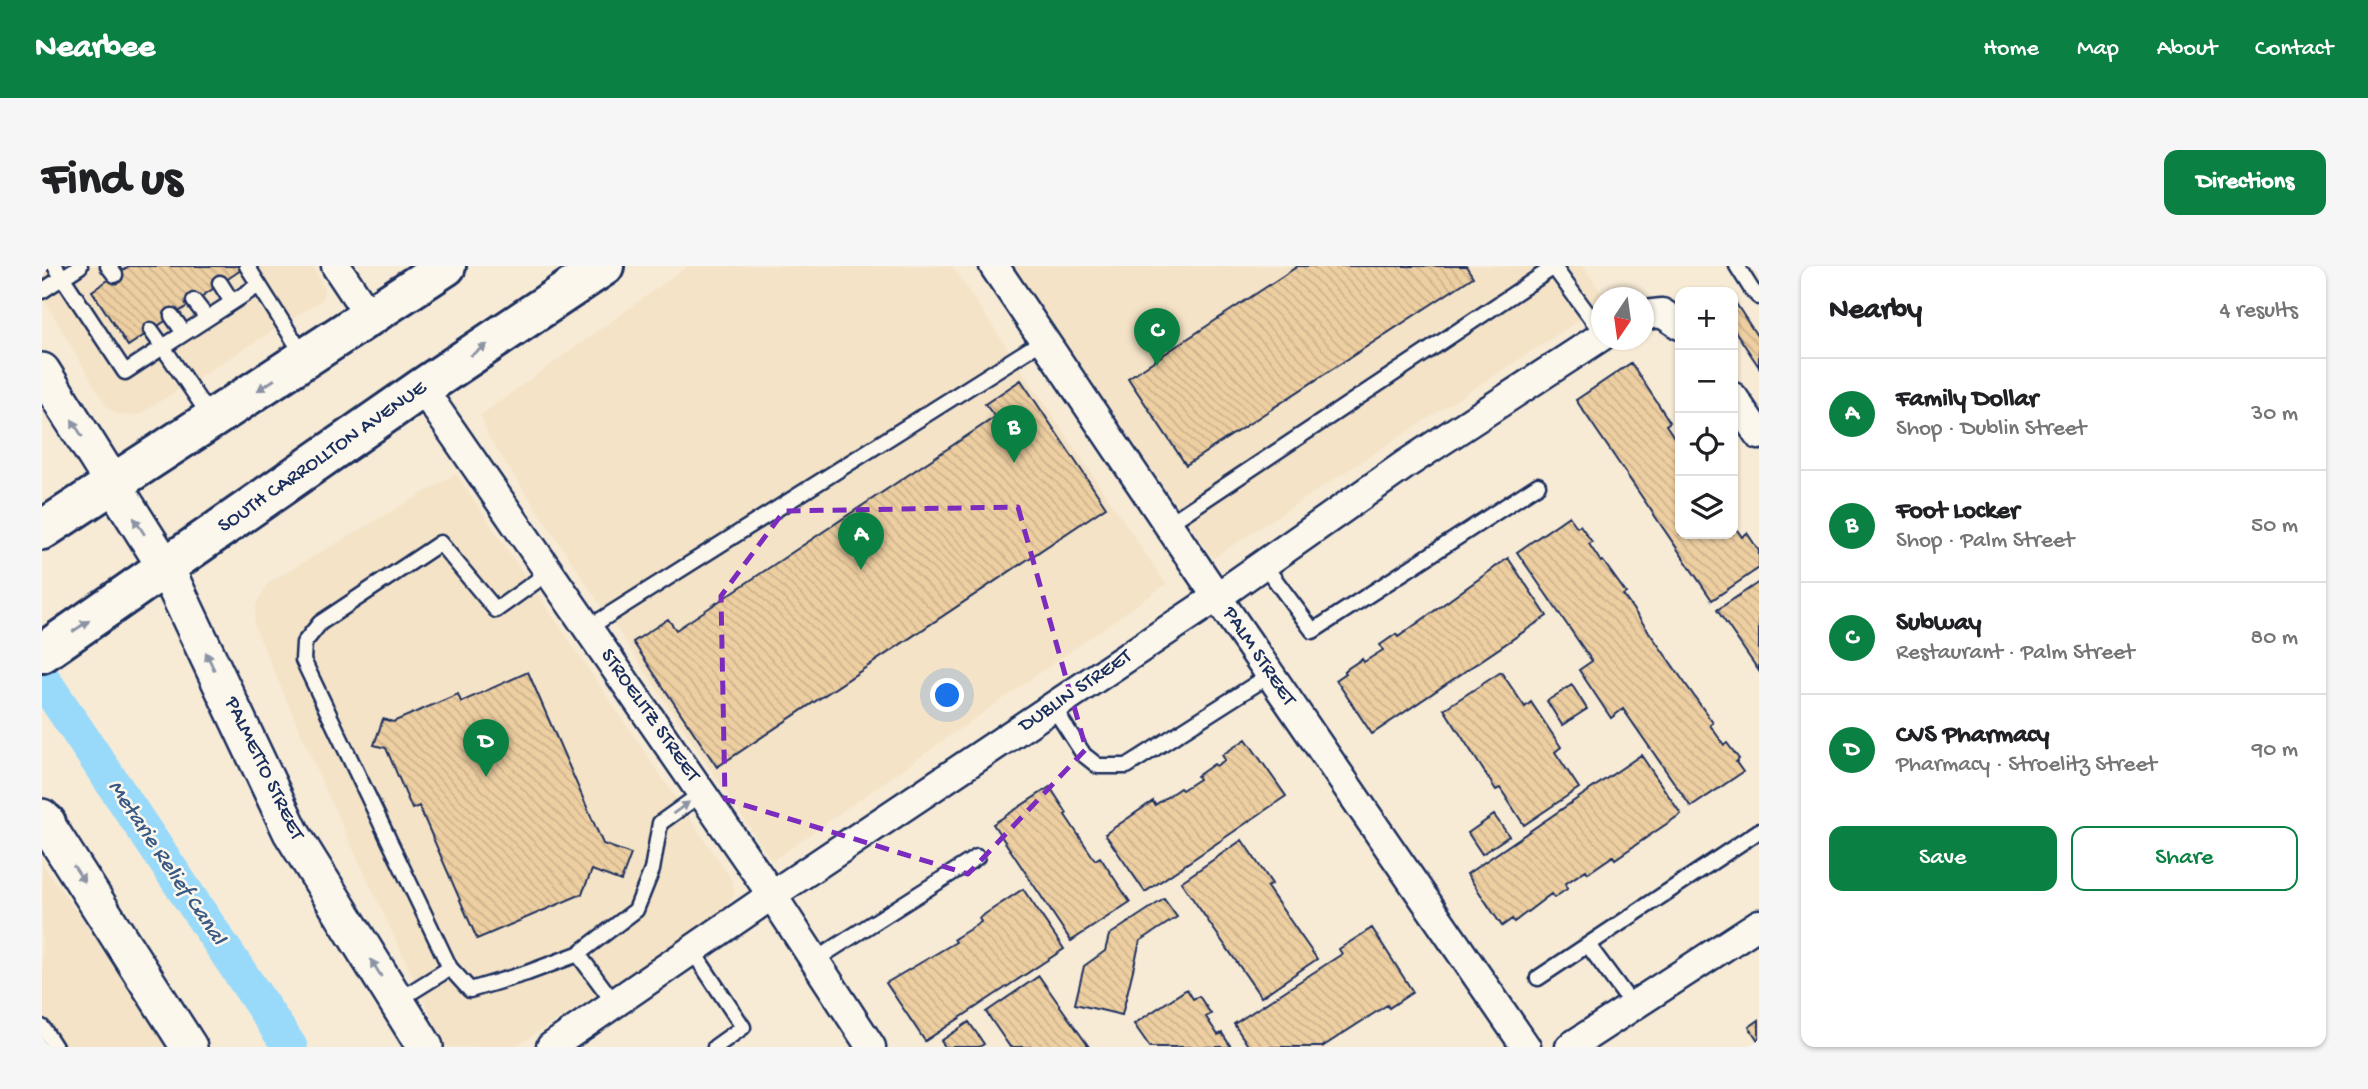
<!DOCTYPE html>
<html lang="en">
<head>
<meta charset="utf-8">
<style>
	body { margin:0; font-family:"Gochi Hand",sans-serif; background:#f6f6f6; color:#202124 }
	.controls { position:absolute; right:21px; top:21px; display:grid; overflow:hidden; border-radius:14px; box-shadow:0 2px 5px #0004 }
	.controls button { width:63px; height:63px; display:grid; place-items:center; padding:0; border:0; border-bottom:2px solid #e0e0e0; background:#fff; color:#202124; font:35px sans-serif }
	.compass { position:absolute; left:1549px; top:21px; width:63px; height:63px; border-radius:50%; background:#fff; box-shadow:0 2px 5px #0004; rotate:193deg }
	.you { position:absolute; left:906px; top:430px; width:24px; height:24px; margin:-18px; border:5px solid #fff; border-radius:50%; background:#1a73e8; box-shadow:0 0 0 10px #1a73e833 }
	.badge { display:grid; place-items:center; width:46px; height:46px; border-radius:50%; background:#0b8043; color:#fff; font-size:23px; font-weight:700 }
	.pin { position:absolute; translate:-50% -58px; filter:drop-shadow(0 2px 4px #0008) }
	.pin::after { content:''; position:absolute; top:37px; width:24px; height:21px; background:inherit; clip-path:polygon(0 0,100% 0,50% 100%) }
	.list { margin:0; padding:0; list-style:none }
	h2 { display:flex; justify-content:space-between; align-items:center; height:91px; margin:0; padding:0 28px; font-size:30px }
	h2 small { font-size:23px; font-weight:400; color:#757577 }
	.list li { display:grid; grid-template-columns:46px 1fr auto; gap:21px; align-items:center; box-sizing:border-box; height:112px; padding:0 28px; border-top:2px solid #e0e0e0 }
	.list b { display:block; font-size:26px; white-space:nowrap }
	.list p { margin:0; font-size:23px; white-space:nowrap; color:#757577 }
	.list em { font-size:23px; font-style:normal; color:#757577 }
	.actions { display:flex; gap:14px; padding:21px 28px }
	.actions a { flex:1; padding:16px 0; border:2px solid #0b8043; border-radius:14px; text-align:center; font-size:24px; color:#0b8043 }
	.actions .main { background:#0b8043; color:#fff }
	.icon { flex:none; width:38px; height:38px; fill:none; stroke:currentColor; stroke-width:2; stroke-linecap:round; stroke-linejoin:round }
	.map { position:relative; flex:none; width:1717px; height:781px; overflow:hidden; border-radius:14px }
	header { display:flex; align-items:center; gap:42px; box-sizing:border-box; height:98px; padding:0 35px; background:#0b8043; color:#fff }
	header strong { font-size:33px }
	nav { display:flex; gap:38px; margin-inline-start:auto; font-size:24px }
	.intro { display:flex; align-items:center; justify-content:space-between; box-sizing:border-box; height:168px; padding:0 42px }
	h1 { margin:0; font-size:49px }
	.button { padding:18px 32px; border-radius:14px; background:#0b8043; color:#fff; font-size:24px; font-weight:700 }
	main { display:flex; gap:42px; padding:0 42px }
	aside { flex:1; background:#fff; border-radius:14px; box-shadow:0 2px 5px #0004 }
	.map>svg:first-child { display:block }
	.built { fill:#f4e3c6 }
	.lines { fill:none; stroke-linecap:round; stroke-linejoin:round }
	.canal { stroke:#99dafa; stroke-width:35 }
	.building { fill:url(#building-back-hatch); stroke:#1b2f5e; stroke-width:2 }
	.service-casing { stroke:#1b2f5e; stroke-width:19 }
	.minor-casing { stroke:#1b2f5e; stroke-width:33 }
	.tertiary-casing { stroke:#1b2f5e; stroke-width:40 }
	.secondary-casing { stroke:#1b2f5e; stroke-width:44 }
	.service { stroke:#fbf7ec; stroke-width:14 }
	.minor { stroke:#fbf7ec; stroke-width:28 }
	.tertiary { stroke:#fbf7ec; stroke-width:35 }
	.secondary { stroke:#fbf7ec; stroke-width:38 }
	.oneway { fill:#8b93a5 }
	.marked { fill:none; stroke:#7b2cbf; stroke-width:5; stroke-dasharray:14 9; stroke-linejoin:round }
	.labels { text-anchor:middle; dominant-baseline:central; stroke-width:5; stroke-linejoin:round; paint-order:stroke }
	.street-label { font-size:21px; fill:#1b2f5e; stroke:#fbf7ec }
	.water-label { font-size:23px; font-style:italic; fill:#3a5a85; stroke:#fbf7ec }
</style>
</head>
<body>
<header>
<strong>Nearbee</strong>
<nav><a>Home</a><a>Map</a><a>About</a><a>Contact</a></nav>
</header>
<div class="intro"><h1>Find us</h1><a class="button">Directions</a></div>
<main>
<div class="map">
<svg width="1717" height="781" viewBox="0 0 1717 781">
	<defs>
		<pattern id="building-back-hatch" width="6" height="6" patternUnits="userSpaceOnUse" patternTransform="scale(1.75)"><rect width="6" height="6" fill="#eecfa1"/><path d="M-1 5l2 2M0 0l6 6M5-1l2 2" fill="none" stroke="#ccb28d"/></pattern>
	</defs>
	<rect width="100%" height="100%" fill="#f7ebd6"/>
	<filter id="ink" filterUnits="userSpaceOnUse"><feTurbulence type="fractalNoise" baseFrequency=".0143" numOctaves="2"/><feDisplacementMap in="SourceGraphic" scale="14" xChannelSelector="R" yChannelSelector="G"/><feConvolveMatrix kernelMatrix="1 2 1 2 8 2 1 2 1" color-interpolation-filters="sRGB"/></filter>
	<g filter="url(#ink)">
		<path class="built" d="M0,0H271L282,22L280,34L96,149H77L64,140L0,30Z
			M646,0H910L1124,318L730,595L447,172L439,149Z
			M970,0H1541L1562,31L1560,32L1559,40L1171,292Z
			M414,208L689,613L693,628L678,650L473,781H404L284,525L212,359L214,338L226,317Z
			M0,598L132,781H0Z"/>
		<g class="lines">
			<path class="canal" d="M0,412L248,781"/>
		</g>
		<path class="building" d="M87,0H201L202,2L86,80L50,25Z
			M1256,0H1424L1431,11L1144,199L1086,112Z
			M1691,33L1717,73V101L1691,62Z
			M1589,97L1628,156L1624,159L1638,180V268H1691V258L1700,271L1705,267L1717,285V302L1670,334L1534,134Z
			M979,114L1064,241L675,501L591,376L626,353L634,364L953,151L943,138Z
			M1527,250L1535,261L1538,259L1550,276L1547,278L1559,296L1561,295L1584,327L1581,329L1671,457L1668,459L1682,479L1685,477L1697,493L1694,496L1701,506L1649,541L1581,443L1569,452L1537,404L1550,395L1475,286Z
			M1466,292L1505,350L1330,468L1294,414L1304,407L1302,405L1320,393L1322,396L1341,384L1338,379L1354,368L1356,371Z
			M1717,316V405L1675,344Z
			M486,406L561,578L589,588L579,615L550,604L540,628L435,673L377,540L370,543L344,482L332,479L341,453L351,456L416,428L419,436Z
			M1459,406L1483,441L1489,436L1519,481L1513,486L1537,522L1482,559L1458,522L1454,524L1402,443Z
			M1530,419L1545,443L1520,459L1505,435Z
			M1204,473L1244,530L1103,626L1063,568L1111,535L1113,539L1138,522L1140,524L1157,513L1155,510L1172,498L1174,500L1183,494L1180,489Z
			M1599,489L1639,548L1573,593L1571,590L1546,607L1544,604L1523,618L1525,623L1512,632L1509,628L1472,656L1470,653L1460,660L1425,608Z
			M1008,521L1025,547L1023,549L1053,594L1058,591L1088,636L1029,675L951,558Z
			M1452,549L1467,570L1440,588L1426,567Z
			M1200,574L1230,618L1225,621L1275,693L1219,731L1139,616Z
			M981,623L1022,683L883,775L844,717L914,676L912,673L939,656L937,652Z
			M1122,633L1135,651L1098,675L1080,749L1033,738L1042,700L1063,685L1067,669Z
			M1330,662L1371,726L1347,742L1345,739L1280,781H1207L1192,758L1300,688L1297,683Z
			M997,710L1047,781H968L944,746Z
			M1145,723L1151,733L1157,730L1169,748L1164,751L1176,769L1180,767L1189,781H1108L1092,758Z
			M1717,754V776L1707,761Z
			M927,756L942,778L937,781H903L899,775Z"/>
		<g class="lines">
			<defs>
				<path id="service" d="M13,0L83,106L121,81L109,64
					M66,0L73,9
					M205,0L263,92
					M1511,0L1560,67
					M1695,0L1710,24L1717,31
					M178,17L190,36
					M0,25L38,0
					M152,35L165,52
					M130,50L142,67
					M169,152L121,81L217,19
					M1126,258L1512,1
					M1222,299L1271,365L1496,219
					M507,306L454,344L398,277L278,357L262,377L261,394L408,702L428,724L485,707L536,688L594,644L610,604L618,557L660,527
					M546,362L1002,74
					M1011,441L1042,489L1056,500H1085L1228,409
					M1546,679L1591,740
					M650,684L701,761L673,781
					M536,688L573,738
					M773,694L935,591
					M1496,712L1717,565
					M355,735L408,702
					M0,761L13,781"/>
				<path id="minor" d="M294,0L328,51
					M952,0L1175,331L1484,781
					M1602,49L1620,47L1638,59
					M380,122L730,629L829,781
					M1691,131L1717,169
					M509,781L730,629L1175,331L1364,198L1560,70
					M1528,781L1717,658"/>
				<path id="tertiary" d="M0,105L124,302L249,566L383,781
					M0,551L147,781"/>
				<path id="secondary" d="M0,264L404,0
					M0,387L380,122L562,0
					M0,556L4,557"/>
			</defs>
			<use href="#service" class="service-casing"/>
			<use href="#minor" class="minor-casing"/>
			<use href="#tertiary" class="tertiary-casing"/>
			<use href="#secondary" class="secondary-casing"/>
			<use href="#service" class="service"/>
			<use href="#minor" class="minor"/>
			<use href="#tertiary" class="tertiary"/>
			<use href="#secondary" class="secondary"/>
		</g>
		<defs><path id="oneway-solid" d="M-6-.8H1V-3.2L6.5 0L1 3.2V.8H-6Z" transform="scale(1.75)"/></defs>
		<g class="oneway">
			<use href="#oneway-solid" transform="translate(437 84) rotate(-34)"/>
			<use href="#oneway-solid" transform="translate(224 119) rotate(147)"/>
			<use href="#oneway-solid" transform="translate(35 162) rotate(-122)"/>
			<use href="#oneway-solid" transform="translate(97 260) rotate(-123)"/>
			<use href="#oneway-solid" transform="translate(39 360) rotate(-34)"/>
			<use href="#oneway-solid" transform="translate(168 395) rotate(-115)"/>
			<use href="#oneway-solid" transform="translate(639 542) rotate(-36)"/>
			<use href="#oneway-solid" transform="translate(37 608) rotate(57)"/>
			<use href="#oneway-solid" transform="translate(334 702) rotate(-122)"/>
		</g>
	</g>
	<path class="marked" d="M976,241L1044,483L926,608L683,533L679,330L742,245Z"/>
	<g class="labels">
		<g class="street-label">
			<text transform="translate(281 192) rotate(-35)">SOUTH CARROLLTON AVENUE</text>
			<text transform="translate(1216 391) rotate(56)">PALM STREET</text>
			<text transform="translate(1034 426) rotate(-34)">DUBLIN STREET</text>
			<text transform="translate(607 450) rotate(55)">STROELITZ STREET</text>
			<text transform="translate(221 503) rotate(64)">PALMETTO STREET</text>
		</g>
		<g class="water-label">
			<text transform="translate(124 597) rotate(56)">Metarie Relief Canal</text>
		</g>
	</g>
</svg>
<div class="controls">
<button>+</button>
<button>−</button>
<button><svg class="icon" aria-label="locate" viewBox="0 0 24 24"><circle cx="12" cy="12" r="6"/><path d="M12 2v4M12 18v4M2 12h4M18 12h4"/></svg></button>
<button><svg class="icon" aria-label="layers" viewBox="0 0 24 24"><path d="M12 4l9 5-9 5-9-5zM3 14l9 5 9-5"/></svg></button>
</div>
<svg class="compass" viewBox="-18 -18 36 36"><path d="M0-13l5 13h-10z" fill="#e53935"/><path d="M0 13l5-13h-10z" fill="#757577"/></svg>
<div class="you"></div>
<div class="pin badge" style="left:819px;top:304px">A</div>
<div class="pin badge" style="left:972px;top:197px">B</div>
<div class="pin badge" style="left:1115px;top:100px">C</div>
<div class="pin badge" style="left:444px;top:511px">D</div>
</div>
<aside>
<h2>Nearby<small>4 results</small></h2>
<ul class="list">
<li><span class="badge">A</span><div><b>Family Dollar</b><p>Shop · Dublin Street</p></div><em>30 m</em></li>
<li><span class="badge">B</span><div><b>Foot Locker</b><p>Shop · Palm Street</p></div><em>50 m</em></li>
<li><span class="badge">C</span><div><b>Subway</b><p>Restaurant · Palm Street</p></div><em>80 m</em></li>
<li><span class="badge">D</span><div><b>CVS Pharmacy</b><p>Pharmacy · Stroelitz Street</p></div><em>90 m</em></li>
</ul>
<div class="actions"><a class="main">Save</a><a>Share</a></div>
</aside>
</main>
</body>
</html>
